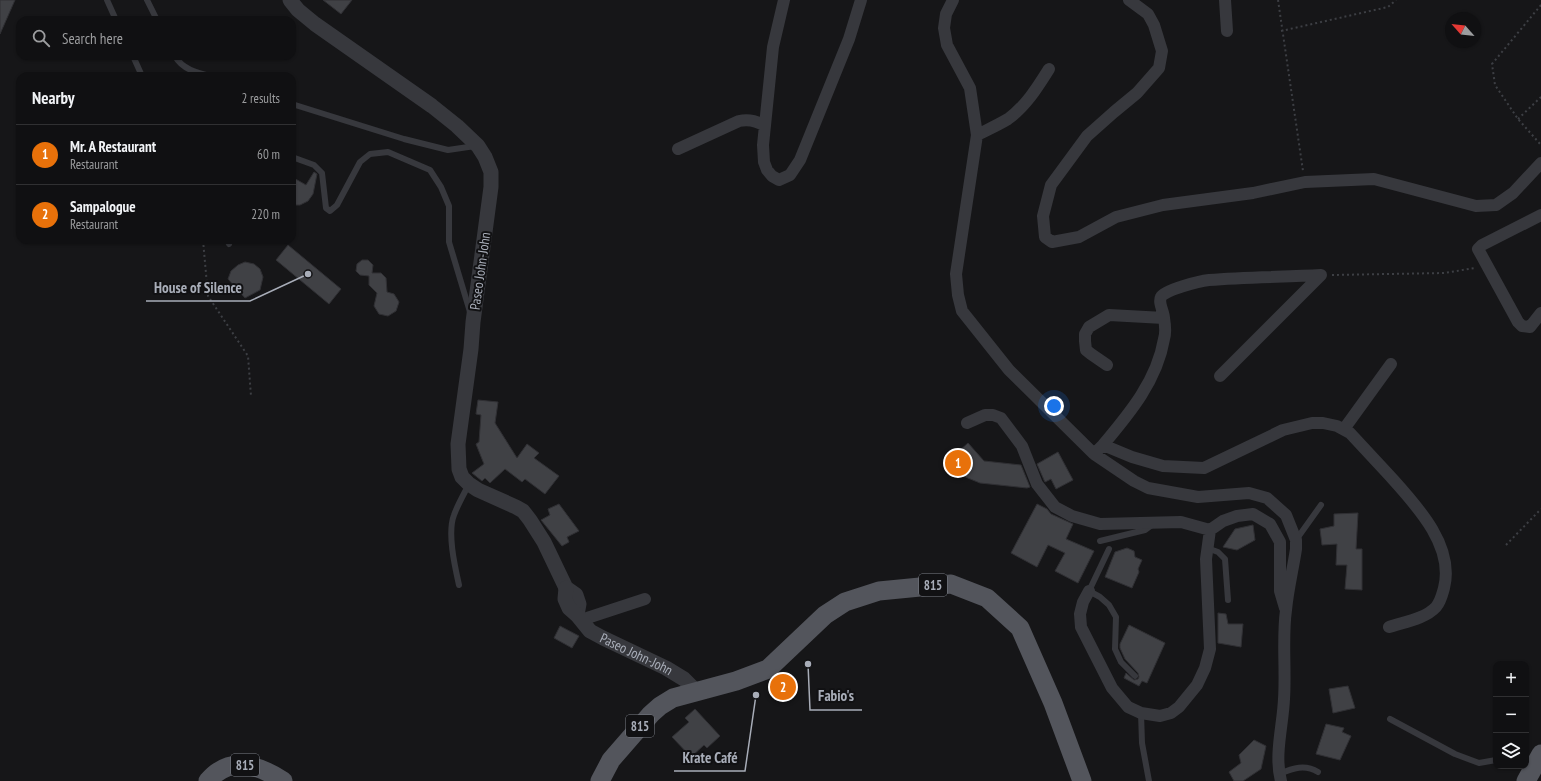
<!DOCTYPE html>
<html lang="en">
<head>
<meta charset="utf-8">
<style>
	body { margin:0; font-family:"PT Sans Narrow",sans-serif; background:#19191b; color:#f1f3f6 }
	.controls { position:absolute; right:12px; bottom:12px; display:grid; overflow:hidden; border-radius:8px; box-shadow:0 1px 3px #0004 }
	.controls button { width:36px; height:36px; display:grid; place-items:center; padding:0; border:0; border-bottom:1px solid #303032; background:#101012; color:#f1f3f6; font:20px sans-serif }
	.compass { position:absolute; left:1445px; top:12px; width:36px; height:36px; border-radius:50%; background:#101012; box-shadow:0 1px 3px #0004; rotate:297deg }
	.you { position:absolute; left:1054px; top:406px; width:14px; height:14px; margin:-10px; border:3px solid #fff; border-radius:50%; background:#1a73e8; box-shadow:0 0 0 6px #1a73e833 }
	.badge { display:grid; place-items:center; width:26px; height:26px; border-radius:50%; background:#f2b134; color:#fff; font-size:13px; font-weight:700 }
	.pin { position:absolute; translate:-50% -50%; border:2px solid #fff; box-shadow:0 1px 4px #0006 }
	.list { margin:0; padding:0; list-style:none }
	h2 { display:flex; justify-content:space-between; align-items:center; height:52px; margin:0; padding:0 16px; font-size:17px }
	h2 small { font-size:13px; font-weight:400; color:#9c9d9f }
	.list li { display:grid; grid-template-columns:26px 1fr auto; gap:12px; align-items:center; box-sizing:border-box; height:60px; padding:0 16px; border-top:1px solid #303032 }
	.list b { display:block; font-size:15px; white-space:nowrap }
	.list p { margin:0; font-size:13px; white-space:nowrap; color:#9c9d9f }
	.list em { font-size:13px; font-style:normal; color:#9c9d9f }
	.icon { flex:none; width:22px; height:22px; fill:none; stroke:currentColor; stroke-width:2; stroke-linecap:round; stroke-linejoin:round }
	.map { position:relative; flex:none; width:1541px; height:781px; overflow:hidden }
	.search { position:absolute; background:#101012; box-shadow:0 1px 3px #0004; left:16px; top:16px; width:280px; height:44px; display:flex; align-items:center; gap:10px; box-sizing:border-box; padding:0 14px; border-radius:12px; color:#9c9d9f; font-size:15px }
	.panel { position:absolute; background:#101012; box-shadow:0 1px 3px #0004; left:16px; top:72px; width:280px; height:172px; border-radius:12px }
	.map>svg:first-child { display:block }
	.building { fill:#404145; stroke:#303034 }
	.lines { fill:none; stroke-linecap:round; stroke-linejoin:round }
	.path { stroke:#3d3f44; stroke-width:2; stroke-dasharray:2 3; stroke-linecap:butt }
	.service { stroke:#37383d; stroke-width:6 }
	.minor { stroke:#37383d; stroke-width:12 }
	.tertiary { stroke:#37383d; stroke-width:15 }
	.primary { stroke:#53555c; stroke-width:19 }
	.labels { text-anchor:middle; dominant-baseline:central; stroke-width:4; stroke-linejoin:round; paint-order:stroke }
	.shield { fill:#111113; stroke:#7b7e86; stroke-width:1 }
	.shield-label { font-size:13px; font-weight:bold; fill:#a8adb8 }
	.street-label { font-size:14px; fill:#a8adb8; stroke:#111113 }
	.leader { fill:none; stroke:#a8adb8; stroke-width:1.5 }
	.callout-dot { fill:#a8adb8; stroke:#111113; stroke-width:1.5 }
	.callout-label { font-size:15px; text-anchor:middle; font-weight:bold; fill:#a8adb8; stroke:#111113; stroke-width:4; stroke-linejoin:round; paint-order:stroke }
</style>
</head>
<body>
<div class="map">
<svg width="1541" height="781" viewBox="0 0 1541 781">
	<rect width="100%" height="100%" fill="#161618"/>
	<path class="building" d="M0,0H15L0,34Z
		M323,0H352L341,14Z
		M314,172L317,174L313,194L308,201L300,205H292V177L306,185Z
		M288,245L341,289L329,304L276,260Z
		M362,260H368L373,265L372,273H381L386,278L387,292L394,294L399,302L396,311L388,316L379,314L374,306L377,293L369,285V276L360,275L356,271L357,264Z
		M245,262L254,264L260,269L263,277L260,290L245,298L228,279L231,271L238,265Z
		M478,400L498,402L495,423L517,458L527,444L539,453L534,458L559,476L545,494L525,479L522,482L505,469L490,483L485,478L482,481L472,473L484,464L476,444L479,442L481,415L476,414Z
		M968,443L984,461L1021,465L1030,487L1027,488L980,483L963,476L949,460Z
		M1058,452L1073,480L1056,489L1051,479L1045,482L1044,480L1037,464Z
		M559,504L579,531L567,537L569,542L562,546L541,520L550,515L548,509Z
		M1037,504L1047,509L1051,514L1073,524L1066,539L1094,551L1078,583L1055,571L1065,553L1048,545L1037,567L1011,553Z
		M1358,513L1356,549H1362V590L1345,589L1347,565H1336L1337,544L1322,545L1320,529L1334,526V514Z
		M1253,525L1255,540L1237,550L1223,547L1235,529Z
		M1127,548L1134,551L1135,557L1142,560L1138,569L1139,572L1132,588L1105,577L1115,552Z
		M1218,613L1226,614L1228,624H1243L1241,647L1218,643Z
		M1129,625L1165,643L1147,683L1142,681L1139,686L1124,678L1126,673L1134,680L1138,679L1139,677L1138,673L1125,659L1120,648V644Z
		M560,626L579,636L572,648L554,638Z
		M1348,686L1355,708L1333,713L1329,689Z
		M695,709L720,736L707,748L704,745L691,757L672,737L689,722L685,718Z
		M1326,724L1344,728L1342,732L1351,736L1340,760L1316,754Z
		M1254,740L1266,746L1261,769L1243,781H1234L1229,772L1241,763L1239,755Z"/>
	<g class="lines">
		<path class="path" d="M1278,0L1303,171
			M1541,5L1492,64L1495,85L1518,119L1541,145
			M1281,31L1388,7L1396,0
			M1518,119L1541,97
			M203,240L208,296L248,356L251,396
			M1332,275L1444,273L1475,268
			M1506,545L1541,509"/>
		<path class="service" d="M107,0L116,20
			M147,0L157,20
			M133,56L142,76
			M175,56C182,69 197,73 210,76
			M292,104L404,139L448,150L475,146
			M292,157L314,165L322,173L326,208L330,211L337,205L360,162L370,154L388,152L430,170L441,187L449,206V242L470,312
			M227,240L229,244
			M1296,540L1321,505
			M1100,541L1145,530L1153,524
			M1207,548L1218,552L1225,559L1228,600
			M1109,549L1089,591L1100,597L1109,605L1116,617L1115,649L1121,662L1135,676
			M459,585C455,567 447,533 454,515C458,504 464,494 469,484
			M1141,713L1142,743L1149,781
			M1390,719L1455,754L1479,763L1496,760
			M1279,774C1293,768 1305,764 1318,772"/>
		<path class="minor" d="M784,0L773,47L763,145L764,162L767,170L772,176L779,180L790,175L800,160L849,39L861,0
			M953,0L946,14L944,28L947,45L970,88L977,135L956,274L958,295L962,311L1009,370L1094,454L1134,481L1148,488L1198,497L1249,493L1267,498L1286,515L1296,540V549C1293,569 1288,589 1286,610C1282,639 1286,669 1284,699C1283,725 1274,755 1281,781
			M1129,0L1148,14L1154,25L1162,51L1159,68L1137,93L1114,112L1087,136L1051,185L1043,216L1045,237L1052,242L1079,237L1116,217L1163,205L1253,193L1305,182L1374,179L1476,206L1496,205L1513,193L1541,163
			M1225,0L1227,31
			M977,135C987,130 998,125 1008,119C1026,106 1037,88 1049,69
			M678,149L739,121C748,119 757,121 765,126
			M1541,215L1482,245L1478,249L1518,322L1522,326L1530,327L1541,313
			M1107,365L1091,354L1086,350L1085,341V334L1089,327L1109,315L1164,318
			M1220,376L1321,275
			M967,423L985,415H993L1001,418L1022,446L1037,484L1055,507L1072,516L1100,524L1181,522L1210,530
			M1344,429L1391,364
			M1103,445C1129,414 1157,381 1164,339C1166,333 1165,324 1164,318C1164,312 1158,303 1161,297C1164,290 1200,281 1209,280C1246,277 1284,277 1321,275
			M1094,454L1103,445L1132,457L1163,466L1204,468L1283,430L1312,423H1323L1337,426L1350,433C1363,447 1376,461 1389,475C1415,504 1455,545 1444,588C1442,595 1441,601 1436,607C1425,619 1404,622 1389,627
			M1089,591L1083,602L1080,614L1081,627L1112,688L1128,707L1141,713L1160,716L1171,713L1179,707L1197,685L1205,668L1210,649L1206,559L1210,530L1223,521L1237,516L1253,514L1270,524L1280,542V591L1285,608
			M581,620L645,599"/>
		<g class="tertiary">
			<path d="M290,0L298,10L315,24L432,106L457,126L478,146L485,157L491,172V187L473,322L471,349L458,444L459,469L462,477L469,484L478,490L516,507L523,511L530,520L544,542L566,588L576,595L579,604L577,615"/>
			<path id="s1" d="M566,588L565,599L569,608L577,615L590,631L603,638L666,668L684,679L697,692"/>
		</g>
		<path class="primary" d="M208,781C230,755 259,765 283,781
			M600,781L611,760L651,714L660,706L673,698L736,681L768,669L825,615L845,602L879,591L951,584L987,598L1020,628L1053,703L1082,781
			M1526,781L1541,754"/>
	</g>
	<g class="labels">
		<g class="shield">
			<rect x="919" y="574" width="28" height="22" rx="3"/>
			<rect x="626" y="715" width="28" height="22" rx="3"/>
			<rect x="231" y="754" width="28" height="22" rx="3"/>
		</g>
		<g class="shield-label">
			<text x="933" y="585">815</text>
			<text x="640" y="726">815</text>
			<text x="245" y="765">815</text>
		</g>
		<g class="street-label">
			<text transform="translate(480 271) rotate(-82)">Paseo John-John</text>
			<text stroke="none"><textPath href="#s1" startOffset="104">Paseo John-John</textPath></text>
		</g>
	</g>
	<path class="leader" d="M308 274L250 301H146M808 664L810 710H862M756 695L745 771H674"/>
	<g class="callout-dot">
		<circle cx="308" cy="274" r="4"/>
		<circle cx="808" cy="664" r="4"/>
		<circle cx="756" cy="695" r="4"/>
	</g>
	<g class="callout-label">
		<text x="198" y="293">House of Silence</text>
		<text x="836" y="701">Fabio's</text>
		<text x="710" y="763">Krate Café</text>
	</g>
</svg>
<div class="controls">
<button>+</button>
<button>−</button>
<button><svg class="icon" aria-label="layers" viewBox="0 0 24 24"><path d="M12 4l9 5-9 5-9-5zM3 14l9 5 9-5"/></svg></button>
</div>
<svg class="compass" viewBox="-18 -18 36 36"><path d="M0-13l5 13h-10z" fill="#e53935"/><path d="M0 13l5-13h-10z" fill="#9c9d9f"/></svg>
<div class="you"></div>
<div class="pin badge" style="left:958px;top:463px;background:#e8710a">1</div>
<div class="pin badge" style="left:783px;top:687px;background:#e8710a">2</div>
<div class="search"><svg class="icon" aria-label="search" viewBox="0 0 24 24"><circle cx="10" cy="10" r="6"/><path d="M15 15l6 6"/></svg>Search here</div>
<section class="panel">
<h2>Nearby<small>2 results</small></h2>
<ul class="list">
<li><span class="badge" style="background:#e8710a">1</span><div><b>Mr. A Restaurant</b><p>Restaurant</p></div><em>60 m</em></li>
<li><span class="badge" style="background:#e8710a">2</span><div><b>Sampalogue</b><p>Restaurant</p></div><em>220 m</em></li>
</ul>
</section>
</div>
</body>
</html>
